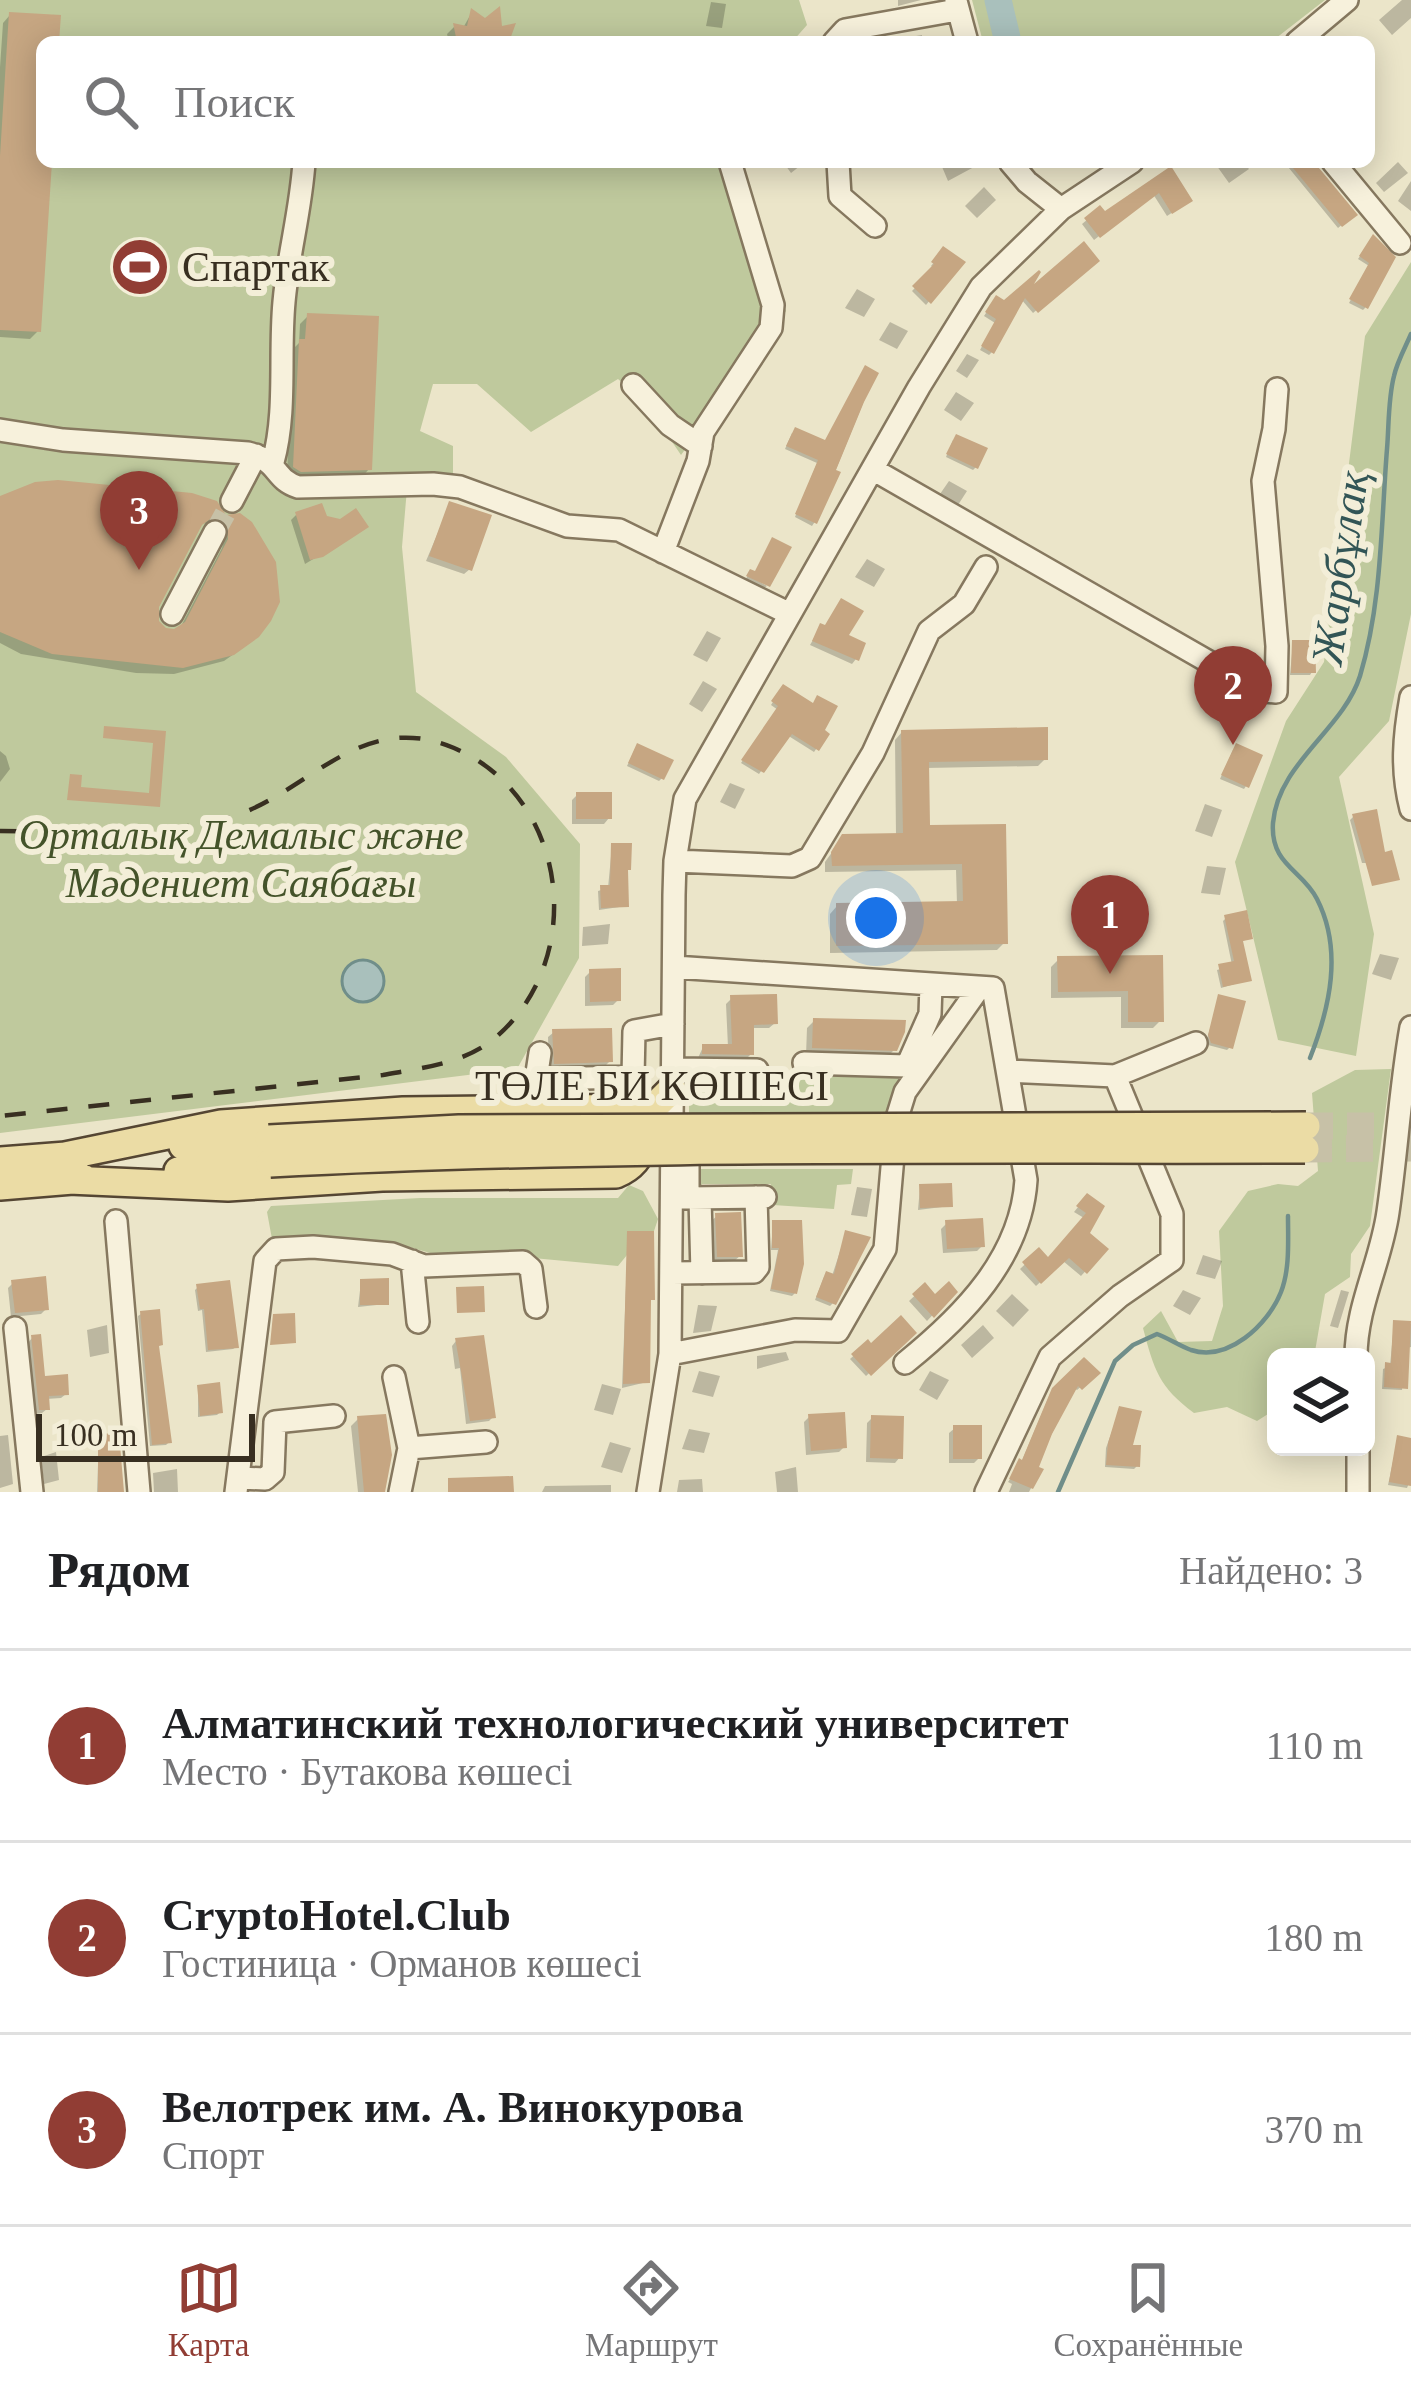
<!DOCTYPE html>
<html lang="ru">
<head>
<meta charset="utf-8">
<style>
	body { margin:0; font-family:"Times New Roman",serif; background:#f2f2f2; color:#202124 }
	.controls { position:absolute; right:36px; bottom:36px; display:grid; overflow:hidden; border-radius:18px; box-shadow:0 6px 30px #0003 }
	.controls button { width:108px; height:108px; display:grid; place-items:center; padding:0; border:0; border-bottom:3px solid #e0e0e0; background:#fff; color:#202124; font:60px sans-serif }
	.scale { position:absolute; left:36px; bottom:30px; width:219px; box-sizing:border-box; padding-left:12px; border:6px solid #382f21; border-top:0; font-size:33px; line-height:42px; white-space:nowrap; color:#382f21; -webkit-text-stroke:9px #f3eed8; paint-order:stroke }
	.you { position:absolute; left:876px; top:918px; width:42px; height:42px; margin:-30px; border:9px solid #fff; border-radius:50%; background:#1a73e8; box-shadow:0 0 0 18px #1a73e833 }
	.badge { display:grid; place-items:center; width:78px; height:78px; border-radius:50%; background:#913d34; color:#fff; font-size:39px; font-weight:700 }
	.pin { position:absolute; translate:-50% -99px; filter:drop-shadow(0 3px 6px #0008) }
	.pin::after { content:''; position:absolute; top:63px; width:42px; height:36px; background:inherit; clip-path:polygon(0 0,100% 0,50% 100%) }
	.list { margin:0; padding:0; list-style:none }
	h2 { display:flex; justify-content:space-between; align-items:center; height:156px; margin:0; padding:0 48px; font-size:51px }
	h2 small { font-size:39px; font-weight:400; color:#757577 }
	.list li { display:grid; grid-template-columns:78px 1fr auto; gap:36px; align-items:center; box-sizing:border-box; height:192px; padding:0 48px; border-top:3px solid #e0e0e0 }
	.list b { display:block; font-size:45px; white-space:nowrap }
	.list p { margin:0; font-size:39px; white-space:nowrap; color:#757577 }
	.list em { font-size:39px; font-style:normal; color:#757577 }
	.icon { flex:none; width:66px; height:66px; fill:none; stroke:currentColor; stroke-width:2; stroke-linecap:round; stroke-linejoin:round }
	.map { position:relative; flex:none; width:1411px; height:1492px; overflow:hidden }
	.search { position:absolute; background:#fff; box-shadow:0 6px 30px #0003; left:36px; right:36px; top:36px; height:132px; display:flex; align-items:center; gap:30px; box-sizing:border-box; padding:0 42px; border-radius:18px; color:#757577; font-size:45px }
	.sheet { height:732px; background:#fff }
	nav { display:flex; justify-content:space-around; align-items:center; box-sizing:border-box; height:168px; border-top:3px solid #e0e0e0; background:#fff; font-size:33px; color:#757577 }
	nav a { display:grid; justify-items:center; gap:6px }
	nav .on { color:#913d34 }
	.map>svg:first-child { display:block }
	.green { fill:#bfc99d }
	.water { fill:#a9c0bc; stroke:#708e8a; stroke-width:3 }
	.shadow { fill:#0003; fill-rule:evenodd }
	.lines { fill:none; stroke-linecap:round; stroke-linejoin:round }
	.stream { stroke:#708e8a; stroke-width:4.5 }
	.river { stroke:#a9c0bc; stroke-width:27 }
	.building { fill:#c6a682; fill-rule:evenodd }
	.minor-tunnel { stroke:#c7c1a7; stroke-width:21; stroke-dasharray:21 10; stroke-linecap:butt }
	.major-tunnel { stroke:#c7c1a7; stroke-width:27; stroke-dasharray:27 14; stroke-linecap:butt }
	.minor-casing { stroke:#86785f; stroke-width:26 }
	.major-casing { stroke:#554633; stroke-width:32 }
	.minor { stroke:#f7f1dc; stroke-width:21 }
	.major { stroke:#ebdca5; stroke-width:27 }
	.rail { stroke:#382f21; stroke-width:4.5; stroke-dasharray:21 21; stroke-linecap:butt }
	.major-bridge-casing { stroke:#554633; stroke-width:32; stroke-linecap:butt }
	.major-bridge { stroke:#ebdca5; stroke-width:27 }
	.labels { text-anchor:middle; dominant-baseline:central; stroke-width:12; stroke-linejoin:round; paint-order:stroke }
	.poi-label { font-size:42px; fill:#382f21; stroke:#f3eed8; text-anchor:start }
	.park-label { font-size:42px; font-style:italic; fill:#44532a; stroke:#f3eed8 }
	.street-label { font-size:42px; fill:#382f21; stroke:#f3eed8 }
	.water-label { font-size:45px; font-style:italic; fill:#325556; stroke:#f3eed8 }
</style>
</head>
<body>
<div class="map">
<svg width="1411" height="1492" viewBox="0 0 1411 1492">
	<rect width="100%" height="100%" fill="#ebe5c9"/>
	<path class="green" d="M0,0H799L807,25L792,42H42V162H725L741,219L786,311L681,455L645,402L618,379L531,432L477,384H433L420,431L453,446V477H408L402,547L416,692L506,757L580,844L579,958L517,1069L0,1133Z
		M972,0H1325L1271,42H983Z
		M1411,262V614L1389,721L1339,777L1374,934L1356,1056L1278,1040L1235,862L1286,721L1324,662L1365,336Z
		M765,1067L788,1072L900,1074L892,1114L689,1115V1077Z
		M1391,1069L1370,1226L1351,1254L1350,1277L1325,1294L1314,1357H1276V1409L1257,1421L1227,1407L1194,1413C1159,1387 1154,1370 1143,1328L1161,1311L1178,1342L1212,1341L1223,1306L1219,1231L1248,1191L1278,1184L1298,1186L1318,1171L1312,1093L1355,1070Z
		M697,1169H853L851,1184L837,1185L834,1209L773,1205V1197H765L771,1184H702L700,1189L696,1187Z
		M629,1185L643,1191L658,1219L654,1231H627V1255L618,1266L533,1258L452,1259L405,1246L356,1242H277L272,1239L267,1212L271,1206L420,1198H618Z"/>
	<path class="water" d="M342 981a21 21 0 1 1 42 0a21 21 0 1 1-42 0Z"/>
	<path class="shadow" d="M898,0H921L898,6Z
		M1402,0H1411V18L1392,35L1379,20Z
		M711,2L726,4L722,28L706,26Z
		M472,12L506,42H449L447,34L454,27L463,28Z
		M10,15L56,42H42V162H49L38,331L30,339L0,337V67L3,23Z
		M922,35V42H901L904,38Z
		M783,162H805L791,173Z
		M940,162H972L974,167L948,181Z
		M1214,162H1243L1249,169L1229,183Z
		M1284,162H1312L1354,215L1338,228Z
		M1398,162L1408,173L1384,192L1376,183Z
		M1170,170L1185,204L1167,216L1153,194L1094,240L1082,224L1100,209L1104,215Z
		M1411,181V211L1398,201Z
		M984,187L996,200L977,218L965,206Z
		M1373,238L1365,308L1363,310L1349,303L1369,266L1358,259Z
		M943,250L961,262L926,305L912,291L934,268L931,266Z
		M1096,261L1033,313L1021,299L992,352L989,355L980,350L995,323L984,316L994,301L1005,304Z
		M857,289L875,299L864,317L845,308Z
		M308,316L369,469L362,477L287,475L292,350L299,343L300,324Z
		M890,322L908,331L897,349L879,340Z
		M967,354L979,360L967,378L956,371Z
		M875,374L814,523L812,526L795,517L817,463L785,449L792,433L824,443Z
		M956,392L974,403L961,421L944,410Z
		M953,440L976,467L973,470L946,457Z
		M949,481L967,491L958,505L940,494Z
		M0,500L239,516L248,644L224,661L174,674L136,673L21,654L0,643ZM203,523L215,526L224,539L222,548L180,628L174,632L162,629L154,616L198,527Z
		M450,504L470,569L464,574L426,561Z
		M297,514L325,519L360,531L305,564L291,520Z
		M867,559L885,569L874,587L855,577Z
		M748,575L767,586L764,588L746,579Z
		M821,626L845,637L856,659L852,664L810,645Z
		M707,631L721,638L707,662L693,655Z
		M1293,643L1312,672L1310,675H1290Z
		M703,681L717,689L702,712L689,704Z
		M780,691L826,735L814,752L787,735L759,774L741,763L778,710L771,705Z
		M902,732L1045,759L1038,766L926,768L927,828L1003,827L1005,942L997,950L830,953V914L837,906L957,904L956,870L825,872V862L843,837L896,836L895,740Z
		M635,749L662,778L659,781L627,766Z
		M1233,750L1246,786L1244,789L1220,779Z
		M0,751L6,756L10,769L0,782Z
		M730,783L745,789L735,809L720,802Z
		M577,795L609,818L604,824H572V800Z
		M1205,804L1222,810L1212,837L1195,831Z
		M1353,817L1381,863H1362L1350,820Z
		M612,846L626,906L599,910L598,891L608,888Z
		M1207,866L1226,868L1220,895L1201,893Z
		M1226,918L1250,938L1240,942L1248,980L1221,988L1217,970L1232,965L1223,921Z
		M610,924L608,944L582,946L583,927Z
		M1380,954L1399,958L1391,980L1372,974Z
		M1160,958L1161,1020L1153,1028H1121V997L1051,998V967L1059,959Z
		M590,972L618,1000L613,1005L585,1006V977Z
		M732,998L775,1023L769,1028H751V1054L746,1059L698,1058L703,1047H728L726,1004Z
		M1219,998L1230,1047L1227,1050L1208,1045L1207,1039Z
		M814,1021L895,1049L887,1057L806,1055L807,1028Z
		M554,1032L610,1061L604,1067L549,1068L548,1037Z
		M857,1187L872,1189L867,1217L851,1215Z
		M920,1187L950,1206L918,1210Z
		M1087,1196L1086,1234L1105,1250L1081,1276L1063,1261L1036,1286L1020,1269L1039,1251L1047,1261L1084,1218L1074,1212Z
		M717,1216L740,1256L734,1261L712,1262L711,1221Z
		M773,1223L795,1293L792,1296L770,1291L778,1250H771Z
		M947,1223L982,1246L977,1251L943,1253L941,1229Z
		M846,1233L833,1303L830,1306L815,1300L824,1277L832,1276Z
		M628,1234L652,1299L648,1303L647,1382L622,1388Z
		M1203,1255L1222,1261L1215,1279L1196,1274Z
		M361,1282L386,1304L358,1307Z
		M13,1283L46,1309L41,1314L11,1317L8,1288Z
		M198,1287L236,1347L233,1349L206,1352L202,1310L198,1311L195,1290Z
		M924,1287L934,1298L954,1292L927,1321L909,1301Z
		M1183,1290L1201,1298L1190,1315L1173,1306Z
		M1341,1290L1349,1292L1338,1328L1330,1326Z
		M1012,1294L1029,1310L1013,1327L996,1311Z
		M698,1305L717,1306L711,1331L693,1333Z
		M141,1314L156,1347L169,1442L166,1445L150,1446L138,1316Z
		M1394,1323L1411,1324V1347L1406,1348L1402,1390L1382,1389L1383,1369L1390,1366Z
		M107,1325L109,1353L90,1357L87,1330Z
		M983,1325L994,1338L972,1358L961,1345Z
		M913,1333L866,1376L850,1359L868,1343L871,1347Z
		M32,1338L42,1379L66,1394L61,1398L46,1399L47,1409L42,1413L35,1414L28,1343Z
		M456,1341L493,1417L489,1421L466,1424L460,1368L455,1369L452,1346Z
		M786,1352L789,1360L757,1369V1356Z
		M699,1371L720,1376L713,1397L692,1392Z
		M930,1371L949,1380L937,1400L919,1390Z
		M1097,1373L1077,1390L1074,1388L1035,1468L1040,1471L1029,1492H1009L1012,1484L1008,1482L1021,1463L1050,1394Z
		M602,1384L621,1389L613,1415L594,1410Z
		M198,1387L220,1412L217,1415L198,1417Z
		M1120,1409L1137,1466L1134,1469L1105,1467L1106,1448Z
		M809,1417L844,1447L839,1452L806,1455L804,1422Z
		M872,1418L900,1457L895,1463L866,1462L867,1423Z
		M358,1419L389,1455L383,1492H358L351,1426Z
		M955,1428L979,1458L974,1463H949V1433Z
		M689,1429L710,1433L704,1453L682,1449Z
		M8,1435L13,1484L0,1488V1436Z
		M99,1437H116L122,1492H97Z
		M1398,1438L1411,1441V1478L1407,1488L1388,1485Z
		M610,1442L631,1448L622,1473L601,1467Z
		M56,1452L59,1480L44,1484L41,1457Z
		M796,1467L798,1492H777L775,1472Z
		M177,1469L178,1492H154L153,1473Z
		M702,1479L703,1492H677L679,1480Z
		M611,1485V1492H542L545,1486Z"/>
	<g class="lines">
		<path class="stream" d="M1310,1058C1330,1007 1343,950 1317,899C1303,870 1270,865 1273,823C1278,763 1343,730 1360,676C1382,603 1381,524 1387,449C1389,426 1388,399 1394,376C1397,362 1405,348 1411,334
			M1058,1492L1115,1361L1133,1345L1157,1334C1168,1338 1180,1346 1191,1350C1228,1362 1268,1325 1281,1292C1290,1269 1288,1241 1288,1216"/>
		<path class="river" d="M998,0L1008,42"/>
	</g>
	<path class="building" d="M500,6L502,26L516,23L509,42H457L453,23L467,26L471,8L485,18Z
		M9,12L61,15L59,42H42V162H52L41,332L0,330V156Z
		M1288,162H1314L1358,215L1342,227Z
		M1171,166L1193,201L1172,214L1159,193L1100,238L1084,218L1100,205L1105,211Z
		M1373,234L1396,257L1368,309L1349,299L1369,263L1359,256Z
		M1084,241L1100,261L1038,313L1025,298L994,354L981,346L996,319L985,312L996,295L1004,300L1039,270L1041,272L1034,284Z
		M943,246L966,262L931,304L912,286L934,264L931,262Z
		M307,313L379,316L372,470L301,472L293,467L299,339H305Z
		M865,365L879,373L864,402L836,470L841,472L817,524L795,514L818,460L786,446L795,427L825,440Z
		M956,434L988,448L978,469L946,454Z
		M58,480L192,493L217,501L226,515L240,513L252,522L276,562L280,602L271,621L259,637L234,655L183,668L52,654L0,632V496L35,482ZM213,517L227,523L228,539L185,622L174,629L166,628L159,621V607L202,525Z
		M449,501L492,515L472,571L429,556Z
		M322,503L327,516L340,519L356,508L369,527L323,557L310,560L295,512Z
		M772,537L792,547L770,587L746,576L750,569L755,571Z
		M841,598L864,611L849,635L866,643L859,661L812,641L820,623L825,625Z
		M1292,640H1315L1316,673H1291Z
		M783,684L813,703L817,695L838,706L825,730L830,734L819,751L792,734L764,773L741,760L778,706L771,701Z
		M104,726L166,731L160,807L67,800L70,774L82,775L81,787L149,793L153,743L103,738Z
		M1048,727V760L929,762L930,825L1006,824L1008,944L836,946V903L963,901L962,864L832,866L831,852L842,834L903,833L901,730Z
		M637,743L674,760L664,780L628,763Z
		M1236,743L1263,755L1249,788L1221,775Z
		M576,792H612V819H576Z
		M1377,809L1385,852L1392,850L1400,880L1372,886L1352,814Z
		M611,843H632L631,870H628L629,907L601,908L600,885H610Z
		M1247,910L1253,939L1243,941L1252,981L1223,987L1218,964L1234,961L1224,915Z
		M1163,955L1164,1022H1128V991L1058,992L1057,956Z
		M621,968V1001L590,1002L589,969Z
		M777,994L778,1024L754,1025V1055L702,1054V1044H732L730,995Z
		M1218,994L1246,1001L1233,1049L1211,1043L1208,1035Z
		M813,1018L906,1020L905,1032L897,1051L812,1048Z
		M612,1028L613,1062L554,1064L552,1029Z
		M952,1183L953,1207L920,1208L919,1184Z
		M1087,1193L1105,1206L1090,1233L1109,1249L1087,1274L1069,1258L1041,1284L1022,1262L1039,1247L1048,1257L1086,1213L1076,1206Z
		M741,1212L743,1257H717L715,1213Z
		M983,1218L985,1247L947,1249L945,1220Z
		M772,1220H802L804,1264L797,1294L771,1289L779,1248H772Z
		M845,1230L871,1237L836,1305L816,1297L826,1271L834,1274Z
		M627,1231H654L655,1300H651L650,1383L623,1384Z
		M46,1276L49,1310L15,1313L11,1280Z
		M389,1278V1305H360V1279Z
		M230,1280L239,1348L208,1350L204,1309H200L196,1284Z
		M949,1281L958,1292L934,1318L912,1294L925,1282L935,1294Z
		M484,1286L485,1312L457,1313L456,1287Z
		M160,1309L163,1345L159,1346L172,1443L152,1445L140,1311Z
		M295,1313L296,1343L270,1345L273,1314Z
		M901,1315L917,1333L871,1376L851,1354L868,1339L871,1343Z
		M1393,1320L1411,1321L1408,1389L1384,1387L1385,1362L1391,1363Z
		M41,1334L45,1376L68,1374L69,1395L49,1396L50,1410H39L31,1335Z
		M484,1335L496,1418L470,1421L455,1338Z
		M1084,1357L1101,1373L1082,1390L1078,1386L1052,1434L1039,1467L1044,1469L1033,1489L1009,1479L1019,1458L1022,1460L1052,1388Z
		M220,1382L223,1413L200,1416L197,1385Z
		M1119,1406L1142,1411L1133,1445H1141L1140,1467L1106,1465L1108,1443Z
		M845,1412L847,1448L811,1451L808,1414Z
		M386,1414L392,1455L385,1492H364L357,1416Z
		M871,1415L904,1416L903,1459L870,1458Z
		M953,1425H982V1459H953Z
		M119,1433L124,1492H98V1434Z
		M1397,1435L1411,1438V1486L1389,1482Z
		M513,1476L514,1492H448V1478Z"/>
	<g class="lines">
		<path class="minor-tunnel" d="M215,532L232,501"/>
		<path class="major-tunnel" d="M1306,1126H1411
			M1305,1149L1411,1148"/>
		<defs>
			<path id="minor" d="M956,1L967,42
				M834,42L845,30L957,10
				M1297,42L1347,0
				M838,162L840,196L875,226
				M1010,162L1027,182L1061,209
				M1333,162L1400,243
				M633,385L670,425L701,446
				M0,430L63,440L248,453C280,461 273,479 298,487L433,484L460,487L567,526L619,530L790,614
				M273,462C287,411 279,355 284,302C288,255 301,210 304,162
				M874,470L1223,670L1263,691L1276,692L1277,646L1263,481L1274,429L1277,389
				M232,501L256,455
				M663,552L698,461L703,432L771,328L773,305L730,162
				M172,614L215,532
				M1411,697C1404,736 1401,770 1411,809
				M675,861L792,866L810,858L873,753L929,631L964,604L986,567
				M674,967L993,988L1026,1180C1021,1258 963,1316 905,1363
				M540,1053L536,1079L633,1077L634,1031L673,1024
				M804,1063L907,1066L930,1014L931,985
				M673,1069L757,1070
				M1008,1071L1115,1076L1196,1043
				M673,1198H688V1136
				M688,1198L765,1197
				M700,1198L702,1273
				M116,1221L139,1492
				M412,1261L418,1322
				M672,1273L754,1272L758,1267L756,1197
				M15,1328L32,1492
				M670,1354L795,1330L838,1331L885,1249L896,1121L905,1092L979,988
				M1356,1357C1356,1306 1381,1262 1388,1212C1397,1150 1400,1089 1411,1027
				M394,1377L409,1448L400,1492
				M1358,1447V1492
				M409,1448L486,1442
				M238,1478L265,1479L273,1472L275,1422L334,1416
				M236,1492L265,1261L276,1249L313,1247L392,1254L424,1266L523,1262L531,1269L536,1307
				M648,1492L670,1354L674,895L675,861L685,799L919,387L981,287L1061,209L1132,162
				M986,1492L1050,1357L1120,1296L1172,1260V1214L1115,1076"/>
			<path id="major" d="M183,1146L269,1139
				M65,1156L221,1124L403,1111L653,1108L672,1089
				M0,1161L79,1155
				M178,1171L270,1163
				M69,1180L228,1187L382,1177L616,1174C648,1161 652,1128 624,1108
				M0,1186L85,1179"/>
		</defs>
		<use href="#minor" class="minor-casing"/>
		<use href="#major" class="major-casing"/>
		<use href="#minor" class="minor"/>
		<use href="#major" class="major"/>
		<path class="rail" d="M0,831C74,832 156,837 228,818C308,795 359,708 454,748C569,797 588,959 495,1038C464,1064 421,1068 383,1075L0,1116"/>
		<defs>
			<path id="major-bridge" d="M269,1139L459,1129L1306,1126
				M270,1163C614,1145 960,1150 1305,1149"/>
		</defs>
		<use href="#major-bridge" class="major-bridge-casing"/>
		<use href="#major-bridge" class="major-bridge"/>
	</g>
	<defs>
		<symbol id="stadium-disc" viewBox="-11 -11 22 22"><circle r="9.5" fill="#913d34" stroke="#f3eed8"/><path d="M0-5a6.5 5 0 1 0 0 10a6.5 5 0 1 0 0-10ZM-3.5-1.8h7v3.6h-7Z" fill="#fff"/></symbol>
	</defs>
	<g fill-rule="evenodd">
		<use href="#stadium-disc" x="107" y="234" width="66" height="66"/>
	</g>
	<g class="labels">
		<g class="poi-label">
			<text x="182" y="267">Спартак</text>
		</g>
		<g class="park-label">
			<text x="241" y="835">Орталық Демалыс және<tspan x="241" dy="48">Мәдениет Саябағы</tspan></text>
		</g>
		<g class="street-label">
			<text x="652" y="1086">ТӨЛЕ БИ КӨШЕСІ</text>
		</g>
		<g class="water-label">
			<text transform="translate(1340 568) rotate(-82)">Жарбұлақ</text>
		</g>
	</g>
</svg>
<div class="controls">
<button><svg class="icon" aria-label="layers" viewBox="0 0 24 24"><path d="M12 4l9 5-9 5-9-5zM3 14l9 5 9-5"/></svg></button>
</div>
<div class="scale">100 m</div>
<div class="you"></div>
<div class="pin badge" style="left:1110px;top:974px">1</div>
<div class="pin badge" style="left:1233px;top:745px">2</div>
<div class="pin badge" style="left:139px;top:570px">3</div>
<div class="search"><svg class="icon" aria-label="search" viewBox="0 0 24 24"><circle cx="10" cy="10" r="6"/><path d="M15 15l6 6"/></svg>Поиск</div>
</div>
<section class="sheet">
<h2>Рядом<small>Найдено: 3</small></h2>
<ul class="list">
<li><span class="badge">1</span><div><b>Алматинский технологический университет</b><p>Место · Бутакова көшесі</p></div><em>110 m</em></li>
<li><span class="badge">2</span><div><b>CryptoHotel.Club</b><p>Гостиница · Орманов көшесі</p></div><em>180 m</em></li>
<li><span class="badge">3</span><div><b>Велотрек им. А. Винокурова</b><p>Спорт</p></div><em>370 m</em></li>
</ul>
</section>
<nav>
<a class="on"><svg class="icon" aria-label="map" viewBox="0 0 24 24"><path d="M3 6l6-2 6 2 6-2v14l-6 2-6-2-6 2zM9 4v14M15 6v14"/></svg>Карта</a>
<a><svg class="icon" aria-label="directions" viewBox="0 0 24 24"><path d="M12 3l9 9-9 9-9-9zM9 14v-3h6M13 9l2 2-2 2"/></svg>Маршрут</a>
<a><svg class="icon" aria-label="saved" viewBox="0 0 24 24"><path d="M7 4h10v16l-5-4-5 4z"/></svg>Сохранённые</a>
</nav>
</body>
</html>
